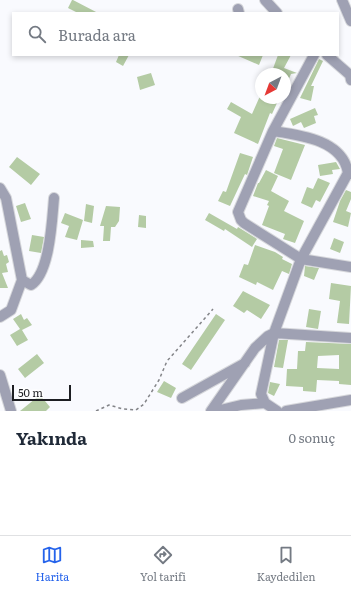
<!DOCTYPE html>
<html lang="tr">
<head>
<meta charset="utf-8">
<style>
	body { margin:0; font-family:Literata,serif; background:#f6f6f7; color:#1f2937 }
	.compass { position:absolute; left:255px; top:68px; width:36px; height:36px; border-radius:50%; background:#fff; box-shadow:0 2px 6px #0003; rotate:221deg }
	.scale { position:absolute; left:12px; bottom:10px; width:59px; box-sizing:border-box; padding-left:4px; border:2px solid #1d1e22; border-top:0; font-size:11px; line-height:14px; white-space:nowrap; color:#1d1e22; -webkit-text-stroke:3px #fff; paint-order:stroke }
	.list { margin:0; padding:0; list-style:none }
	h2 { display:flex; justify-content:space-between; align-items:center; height:52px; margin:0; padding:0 16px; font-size:17px }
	h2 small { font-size:13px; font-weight:400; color:#747a83 }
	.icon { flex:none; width:22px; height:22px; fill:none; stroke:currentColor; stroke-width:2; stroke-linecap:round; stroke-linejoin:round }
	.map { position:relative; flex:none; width:351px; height:411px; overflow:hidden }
	.search { position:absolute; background:#fff; box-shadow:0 2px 6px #0003; left:12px; right:12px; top:12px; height:44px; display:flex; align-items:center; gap:10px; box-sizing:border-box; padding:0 14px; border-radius:0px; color:#747a83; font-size:15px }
	.sheet { height:124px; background:#fff }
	nav { display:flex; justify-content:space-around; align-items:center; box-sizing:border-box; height:56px; border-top:1px solid #e0e1e3; background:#fff; font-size:11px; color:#747a83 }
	nav a { display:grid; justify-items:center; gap:2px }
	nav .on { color:#2563eb }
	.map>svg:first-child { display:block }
	.building { fill:#b4cba4; fill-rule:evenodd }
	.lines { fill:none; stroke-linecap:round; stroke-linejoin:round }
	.minor-casing { stroke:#d6d7db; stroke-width:12 }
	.path { stroke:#838488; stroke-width:1.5; stroke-dasharray:3 3; stroke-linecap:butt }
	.minor { stroke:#9fa1b3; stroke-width:10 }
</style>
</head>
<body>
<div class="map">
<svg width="351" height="411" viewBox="0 0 351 411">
	<rect width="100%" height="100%" fill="#f9fafe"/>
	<path class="building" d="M72,0H73L98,13H78L68,8Z
		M119,55H129L123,66L116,62Z
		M236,55H263L259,65Z
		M278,55H291L284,68L297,73L291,74L285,88V74H271Z
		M319,59L323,61L311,86H314L311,101L300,98Z
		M151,73L155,85L140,90L137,77Z
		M260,96L261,98H277L275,102L277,103L272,114L270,113L258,144L234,133L241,117L227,109L231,102L252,114Z
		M315,108L318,115L314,116L316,123L304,128L301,122L293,126L290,119Z
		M277,138L305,145L291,180L274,173L283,149L274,146Z
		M240,153L253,157L247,175L245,174L230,206L218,201L223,191L226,192Z
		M17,157L40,174L31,185L9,167Z
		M336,162L340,169L332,170L333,174L320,176L318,165Z
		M266,170L278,176L271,191L289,201L284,211L304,221L295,243L283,239L285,234L262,225L269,206L267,205L269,201L253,196L258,183H259Z
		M318,178L330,183L320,202L316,200L312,208L301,203L307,187L313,189Z
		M346,190L351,192V199L346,211L351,213L348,227L333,222L340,201Z
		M25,203L31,219L21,222L16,206Z
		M86,204L94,206L92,223L84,221Z
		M106,206L120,207L119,221L115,227H111L110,241H103L104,226H100Z
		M65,213L83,220L77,240L65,237L69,226L61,223Z
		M209,213L237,229L238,227L257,239L252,247L225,229L224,231L205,220Z
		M139,215L146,216V228L138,227Z
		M32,235L44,237L41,253L29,251Z
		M334,238L344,242L340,253L330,249Z
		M81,240L93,241L94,247L81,248Z
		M255,245L275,252L283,257L282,259L292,264L289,274L282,271L273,290L257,282L256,285L239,277L244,264L248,265Z
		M2,250L4,256L7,255L9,262L6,264L8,272L2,273L8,288H0V251Z
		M305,266L319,268L314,280L304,276Z
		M331,283L351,286L349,324L337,323L340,301L329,299Z
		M243,291L270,305L261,319L247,310L244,313L233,306Z
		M309,309L321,311L318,329L306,327Z
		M21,314L24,320L27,318L32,325L22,330L28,340L17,346L10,335L20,329L13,319Z
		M216,314L225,320L191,370L182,364Z
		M279,340H288L283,368L274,367Z
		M306,342L351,344V385L339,384V381L317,380L316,392L303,391V387L286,386L287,369H297L298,351H305ZM339,355V369L317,368L318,356Z
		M37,354L44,363L25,378L18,369Z
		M164,381L176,388L171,398L157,392Z
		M270,382L280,384L274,396L268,393Z
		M40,395L50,407L46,411H20Z"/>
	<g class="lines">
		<defs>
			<path id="minor" d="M265,0L277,13
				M342,0L351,21
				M238,9L239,13
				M327,55L350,75L351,80
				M273,131L314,55
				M351,174L348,173C343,140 300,135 273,131L238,212L241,220L244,223L301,259L351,267
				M0,188L6,198L22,280L11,310L0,317
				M22,280L31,285C50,273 52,220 54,198
				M0,375L11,411
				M182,398L245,363
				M211,411L255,348L268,336L274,333L351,338
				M216,411L241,405L265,403
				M277,411L265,403L261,394L274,333L301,259L348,173
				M286,411L351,400"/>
		</defs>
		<use href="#minor" class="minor-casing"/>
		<path class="path" d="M96,411L109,405L123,409L136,410L144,404L159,380L167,361L213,309"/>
		<use href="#minor" class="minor"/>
	</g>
</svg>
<svg class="compass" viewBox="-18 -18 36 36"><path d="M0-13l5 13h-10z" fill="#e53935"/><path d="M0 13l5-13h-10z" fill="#747a83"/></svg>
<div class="scale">50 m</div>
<div class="search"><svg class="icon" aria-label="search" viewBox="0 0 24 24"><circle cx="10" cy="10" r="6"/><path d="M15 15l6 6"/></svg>Burada ara</div>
</div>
<section class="sheet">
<h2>Yakında<small>0 sonuç</small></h2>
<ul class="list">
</ul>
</section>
<nav>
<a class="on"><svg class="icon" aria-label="map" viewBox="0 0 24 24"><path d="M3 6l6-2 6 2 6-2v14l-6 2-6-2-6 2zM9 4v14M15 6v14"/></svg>Harita</a>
<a><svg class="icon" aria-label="directions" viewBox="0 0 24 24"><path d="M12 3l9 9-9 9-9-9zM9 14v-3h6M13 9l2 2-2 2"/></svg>Yol tarifi</a>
<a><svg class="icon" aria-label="saved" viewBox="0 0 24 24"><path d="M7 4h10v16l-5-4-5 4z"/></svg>Kaydedilen</a>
</nav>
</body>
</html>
